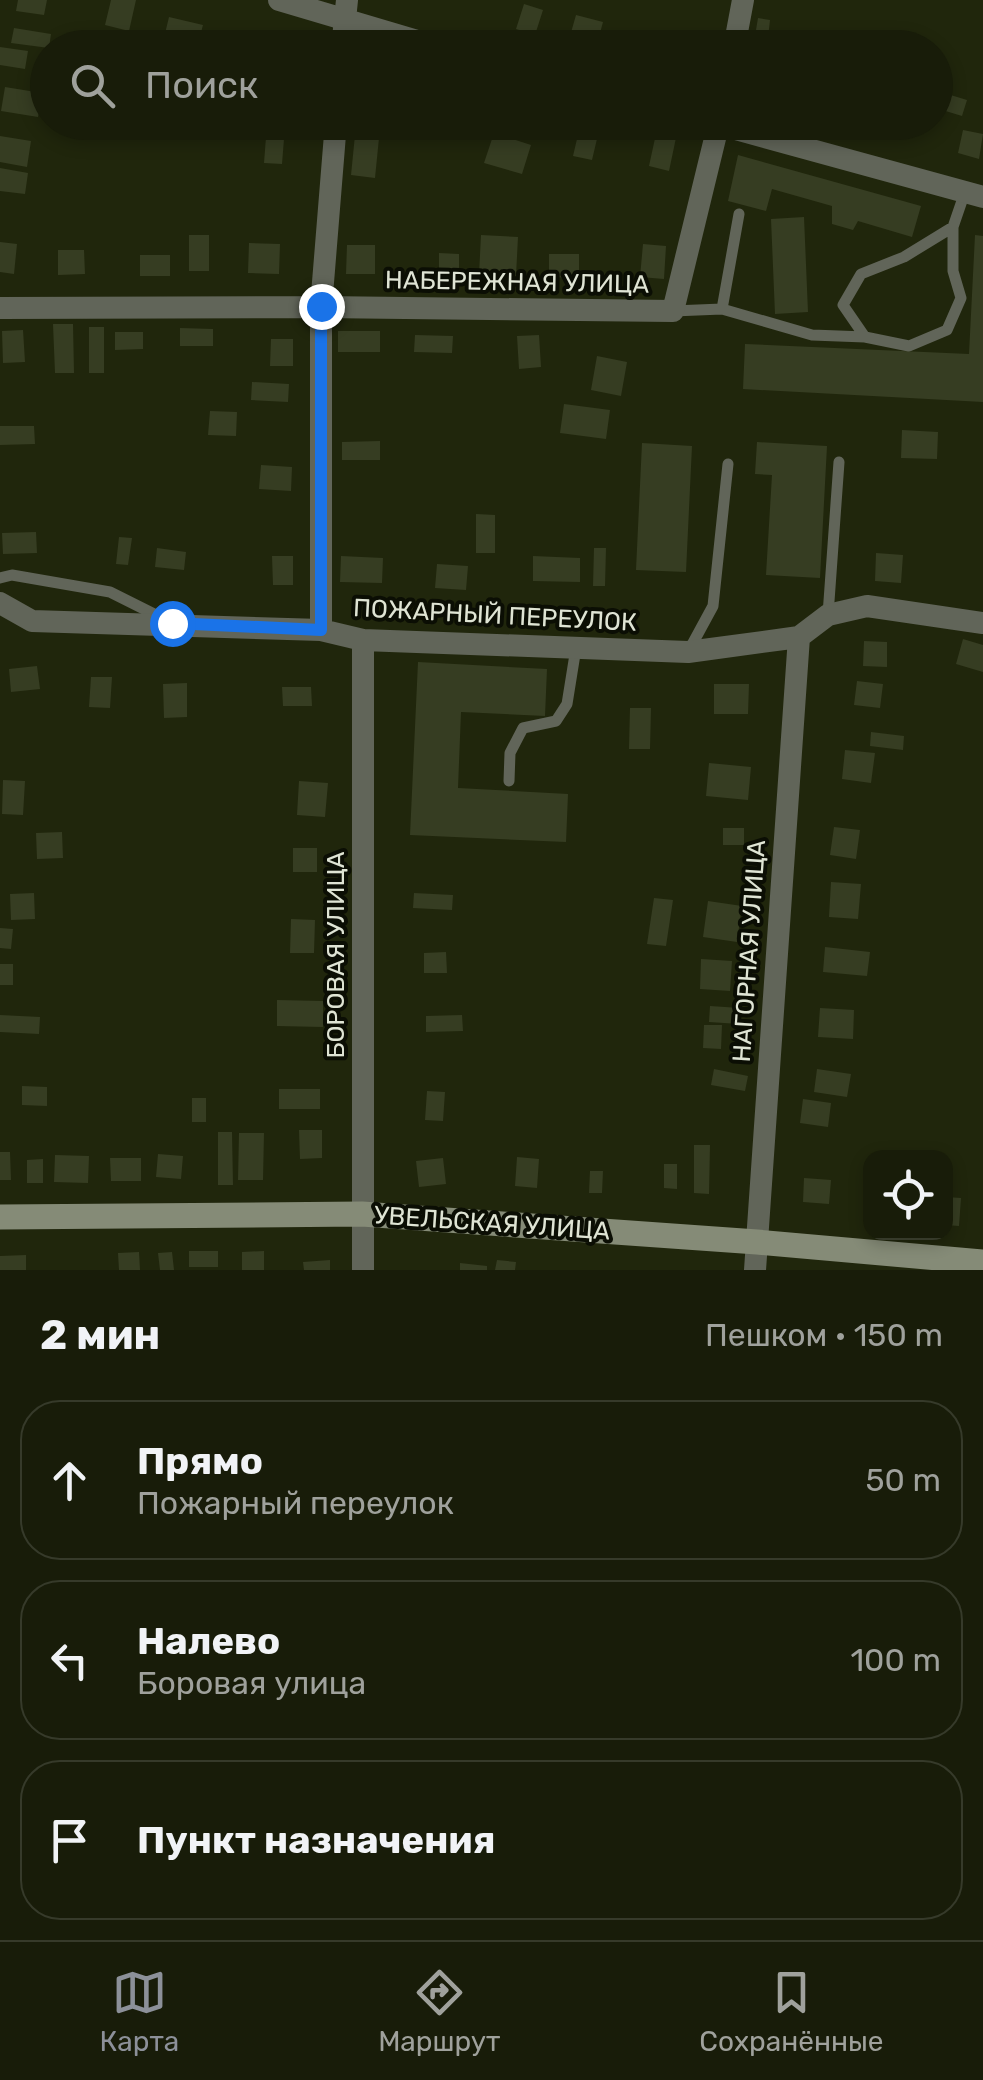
<!DOCTYPE html>
<html lang="ru">
<head>
<meta charset="utf-8">
<style>
	body { margin:0; font-family:Rubik,sans-serif; background:#252917; color:#f1f3f6 }
	.controls { position:absolute; right:30px; bottom:30px; display:grid; overflow:hidden; border-radius:20px; box-shadow:0 5px 15px #0003 }
	.controls button { width:90px; height:90px; display:grid; place-items:center; padding:0; border:0; border-bottom:2px solid #363a2a; background:#181c09; color:#f1f3f6; font:50px sans-serif }
	.stop { position:absolute; width:30px; height:30px; margin:-22px; border:8px solid #1a73e8; border-radius:50%; background:#fff }
	.stop.end { background:#1a73e8; border-color:#fff; box-shadow:0 2px 10px #0008 }
	.list { margin:0; padding:0; list-style:none }
	h2 { display:flex; justify-content:space-between; align-items:center; height:130px; margin:0; padding:0 40px; font-size:42px }
	h2 small { font-size:32px; font-weight:400; color:#9fa19c }
	.list li { display:grid; grid-template-columns:65px 1fr auto; gap:30px; align-items:center; box-sizing:border-box; height:160px; margin:0 20px 20px; padding:0 20px; border:2px solid #363a2a; border-radius:40px }
	.list b { display:block; font-size:38px; white-space:nowrap }
	.list p { margin:0; font-size:32px; white-space:nowrap; color:#9fa19c }
	.list em { font-size:32px; font-style:normal; color:#9fa19c }
	.icon { flex:none; width:55px; height:55px; fill:none; stroke:currentColor; stroke-width:2; stroke-linecap:round; stroke-linejoin:round }
	.map { position:relative; flex:none; width:983px; height:1270px; overflow:hidden }
	.search { position:absolute; background:#181c09; box-shadow:0 5px 15px #0003; left:30px; right:30px; top:30px; height:110px; display:flex; align-items:center; gap:25px; box-sizing:border-box; padding:0 35px; border-radius:55px; color:#9fa19c; font-size:38px }
	.sheet { height:670px; background:#181c09 }
	nav { display:flex; justify-content:space-around; align-items:center; box-sizing:border-box; height:140px; border-top:2px solid #363a2a; background:#181c09; font-size:28px; color:#9fa19c }
	nav a { display:grid; justify-items:center; gap:5px }
	nav .on { color:#8c9099 }
	.map>svg:first-child { display:block }
	.building { fill:#363d22 }
	.lines { fill:none; stroke-linecap:round; stroke-linejoin:round }
	.lane { stroke:#616559; stroke-width:11 }
	.street { stroke:#616559; stroke-width:22 }
	.secondary { stroke:#858b77; stroke-width:25 }
	.route { stroke:#1a73e8; stroke-width:12 }
	.labels { text-anchor:middle; dominant-baseline:central; stroke-width:8; stroke-linejoin:round; paint-order:stroke }
	.street-label { font-size:25px; fill:#dfe4d4; stroke:#0b0e04 }
</style>
</head>
<body>
<div class="map">
<svg width="983" height="1270" viewBox="0 0 983 1270">
	<rect width="100%" height="100%" fill="#20260c"/>
	<path class="building" d="M18,0H47L44,15L16,11Z
		M111,0H136L129,31L105,25Z
		M524,4L543,10L535,35L516,29Z
		M576,15L603,22L596,48L568,43Z
		M169,17L203,25L197,48L162,46Z
		M758,18L770,20L768,38L755,36Z
		M14,28L51,34L49,48L11,43Z
		M269,35L285,41L283,48H265Z
		M668,37L697,40L696,48H667Z
		M0,47L28,51L25,69L0,65Z
		M5,87L42,93L38,117L1,111Z
		M944,93L967,100L962,116L939,109Z
		M581,122H601L592,160L573,156Z
		M871,122H891L888,133L869,128Z
		M657,129L677,133L669,171L649,166Z
		M963,130L983,134L979,159L958,153Z
		M494,133L531,145L522,174L484,163Z
		M355,135L379,138L375,178L351,175Z
		M0,136L31,141L27,167L0,162Z
		M266,137L284,139L282,164L264,163Z
		M738,155L921,206L912,237L858,221L853,230L832,224V206L772,189L766,211L728,201Z
		M0,168L28,173L25,194L0,191Z
		M804,217L808,312L775,314L771,219Z
		M189,235H209V271H189Z
		M481,235L518,237L516,276L479,275Z
		M975,235L983,236V402L743,389L745,344L969,354Z
		M0,242L17,244L14,274L0,272Z
		M249,243L280,244L279,274L248,273Z
		M643,244L666,246L664,279L640,277Z
		M347,245H375V274H346Z
		M58,250H84L85,274L58,275Z
		M439,253L459,254V278H439Z
		M549,254H579V278L549,277Z
		M140,255H170V276H140Z
		M53,324H73L74,373H55Z
		M89,327H104V373H89Z
		M180,328L213,329V346H180Z
		M23,330L25,362L3,363L2,331Z
		M338,331H380V352H338Z
		M115,332H143V349L115,350Z
		M415,335L453,336L452,353L414,352Z
		M539,335L541,367L519,369L517,336Z
		M271,339H293V366H270Z
		M597,356L627,362L621,396L591,390Z
		M252,382L289,384L288,402L251,400Z
		M564,404L610,410L606,439L560,433Z
		M210,411L237,412L236,436L208,435Z
		M0,426H34L35,444L0,445Z
		M902,430L938,432L937,459L901,458Z
		M380,441V460H342V442Z
		M757,442L827,446L820,578L766,575L772,475L755,474Z
		M642,443L692,446L686,572L636,570Z
		M261,465L292,467L291,491L259,489Z
		M476,514L495,515V553H476Z
		M36,532L37,553L3,554L2,533Z
		M119,537L132,538L128,565L116,564Z
		M157,548L186,552L184,570L155,567Z
		M594,548H606L605,586H593Z
		M876,553L903,555L901,583L875,581Z
		M272,556H293V585H273Z
		M341,556L383,558L382,583L340,582Z
		M533,556L580,558V582L533,581Z
		M437,564L468,566L466,590L435,588Z
		M963,639L983,645V672L956,664Z
		M864,641L887,642V667L863,666Z
		M418,662L547,669L545,716L461,712L458,788L568,794L566,842L410,835Z
		M37,666L40,689L11,692L9,669Z
		M91,677H112L110,708L89,707Z
		M857,681L883,684L880,708L854,705Z
		M187,683V717L164,718L163,684Z
		M714,684H749L748,714H714Z
		M282,687H311L312,706H283Z
		M630,708H651L650,749H629Z
		M871,732L904,736L903,750L870,746Z
		M845,750L875,753L871,783L842,779Z
		M709,763L751,767L748,800L706,796Z
		M3,780L25,781L23,815L2,814Z
		M299,781L328,783L325,817L297,815Z
		M834,827L860,830L856,859L830,855Z
		M723,828H744V845H723Z
		M62,832L63,858L37,859L36,833Z
		M293,848H317V872H293Z
		M831,882L861,884L858,919L829,917Z
		M34,893L35,919L11,920L10,894Z
		M414,893L453,895L452,910L413,908Z
		M654,898L673,900L666,946L647,944Z
		M708,901L742,906L737,942L703,937Z
		M291,919L315,920L314,953H290Z
		M0,928L13,929L11,949L0,948Z
		M825,947L870,952L867,976L823,972Z
		M446,952L447,973H424V953Z
		M701,959L732,961L730,991L700,989Z
		M0,964H13V985H0Z
		M277,1000L323,1001V1027L277,1026Z
		M710,1006L740,1008L739,1024L709,1022Z
		M820,1008L854,1010L853,1039L818,1037Z
		M0,1015L40,1017L39,1034L0,1032Z
		M462,1015L463,1031L426,1032V1016Z
		M704,1025H722L721,1049L703,1048Z
		M714,1069L748,1076L745,1091L711,1085Z
		M817,1069L851,1074L847,1097L814,1092Z
		M22,1086L47,1087V1106L22,1105Z
		M279,1089H320V1109H279Z
		M427,1091L445,1092L443,1121L425,1120Z
		M192,1098H206V1122H192Z
		M803,1099L831,1103L828,1127L800,1123Z
		M299,1130H322V1158L300,1159Z
		M218,1132H232L233,1185H218Z
		M239,1133H264L263,1180H238Z
		M694,1145H710L709,1194L694,1193Z
		M0,1152H10L11,1180H0Z
		M158,1154L183,1156L181,1179L156,1177Z
		M55,1155L89,1156L88,1183L54,1182Z
		M517,1157L539,1159L537,1188L515,1186Z
		M110,1158H141V1181H111Z
		M443,1158L446,1184L419,1187L416,1161Z
		M43,1159V1183H27V1160Z
		M664,1164H677V1189L664,1188Z
		M590,1171H603L602,1193H589Z
		M804,1178L831,1180L829,1204L803,1202Z
		M946,1197L961,1198L959,1226L946,1225Z
		M189,1251H218V1267H189Z
		M264,1251V1270H242V1252Z
		M139,1252L140,1270H119L118,1253Z
		M172,1252L174,1270H160L158,1253Z
		M26,1255V1270H0V1256Z
		M330,1260V1270H304L303,1262Z
		M497,1260L516,1262L515,1270H495Z
		M460,1263L487,1266V1270H460Z"/>
	<g class="lines">
		<path class="lane" d="M953,227V271L961,298L947,330L909,346L865,337L843,305L861,274L904,257L953,227L965,192
			M722,309L812,335L865,337
			M673,311L722,309L739,214
			M0,578L12,575L110,592L162,618
			M828,615L839,462
			M688,652L713,606L728,464
			M509,781L510,753L523,728L556,721L567,704L576,648"/>
		<path class="street" d="M279,0L441,48
			M342,48L347,0
			M734,48L743,0
			M710,122L983,197
			M0,308L321,307L673,311L719,122
			M0,603L32,621L321,630L363,640L688,652L799,637L828,615L867,606L983,623
			M321,630V307L336,122
			M363,1270V640
			M755,1270L799,637"/>
		<path class="secondary" d="M0,1217L362,1214L757,1242L983,1262"/>
	</g>
	<g class="lines">
		<path class="route" d="M172,623L321,630V306"/>
	</g>
	<g class="labels">
		<g class="street-label">
			<text transform="translate(517 282) rotate(1)">НАБЕРЕЖНАЯ УЛИЦА</text>
			<text transform="translate(495 615) rotate(3)">ПОЖАРНЫЙ ПЕРЕУЛОК</text>
			<text transform="translate(749 951) rotate(-86)">НАГОРНАЯ УЛИЦА</text>
			<text transform="translate(335 955) rotate(-90)">БОРОВАЯ УЛИЦА</text>
			<text transform="translate(492 1223) rotate(4)">УВЕЛЬСКАЯ УЛИЦА</text>
		</g>
	</g>
</svg>
<div class="controls">
<button><svg class="icon" aria-label="locate" viewBox="0 0 24 24"><circle cx="12" cy="12" r="6"/><path d="M12 2v4M12 18v4M2 12h4M18 12h4"/></svg></button>
</div>
<div class="stop" style="left:172px;top:623px"></div>
<div class="stop end" style="left:321px;top:306px"></div>
<div class="search"><svg class="icon" aria-label="search" viewBox="0 0 24 24"><circle cx="10" cy="10" r="6"/><path d="M15 15l6 6"/></svg>Поиск</div>
</div>
<section class="sheet">
<h2>2 мин<small>Пешком · 150 m</small></h2>
<ul class="list">
<li><svg class="icon" aria-label="ahead" viewBox="0 0 24 24"><path d="M12 20V5M6 11l6-6 6 6"/></svg><div><b>Прямо</b><p>Пожарный переулок</p></div><em>50 m</em></li>
<li><svg class="icon" aria-label="left" viewBox="0 0 24 24"><path d="M17 20v-9H6M10 6l-5 5 5 5"/></svg><div><b>Налево</b><p>Боровая улица</p></div><em>100 m</em></li>
<li><svg class="icon" aria-label="arrive" viewBox="0 0 24 24"><path d="M6 21V4h12l-3 4 3 4H6"/></svg><div><b>Пункт назначения</b></div></li>
</ul>
</section>
<nav>
<a class="on"><svg class="icon" aria-label="map" viewBox="0 0 24 24"><path d="M3 6l6-2 6 2 6-2v14l-6 2-6-2-6 2zM9 4v14M15 6v14"/></svg>Карта</a>
<a><svg class="icon" aria-label="directions" viewBox="0 0 24 24"><path d="M12 3l9 9-9 9-9-9zM9 14v-3h6M13 9l2 2-2 2"/></svg>Маршрут</a>
<a><svg class="icon" aria-label="saved" viewBox="0 0 24 24"><path d="M7 4h10v16l-5-4-5 4z"/></svg>Сохранённые</a>
</nav>
</body>
</html>
